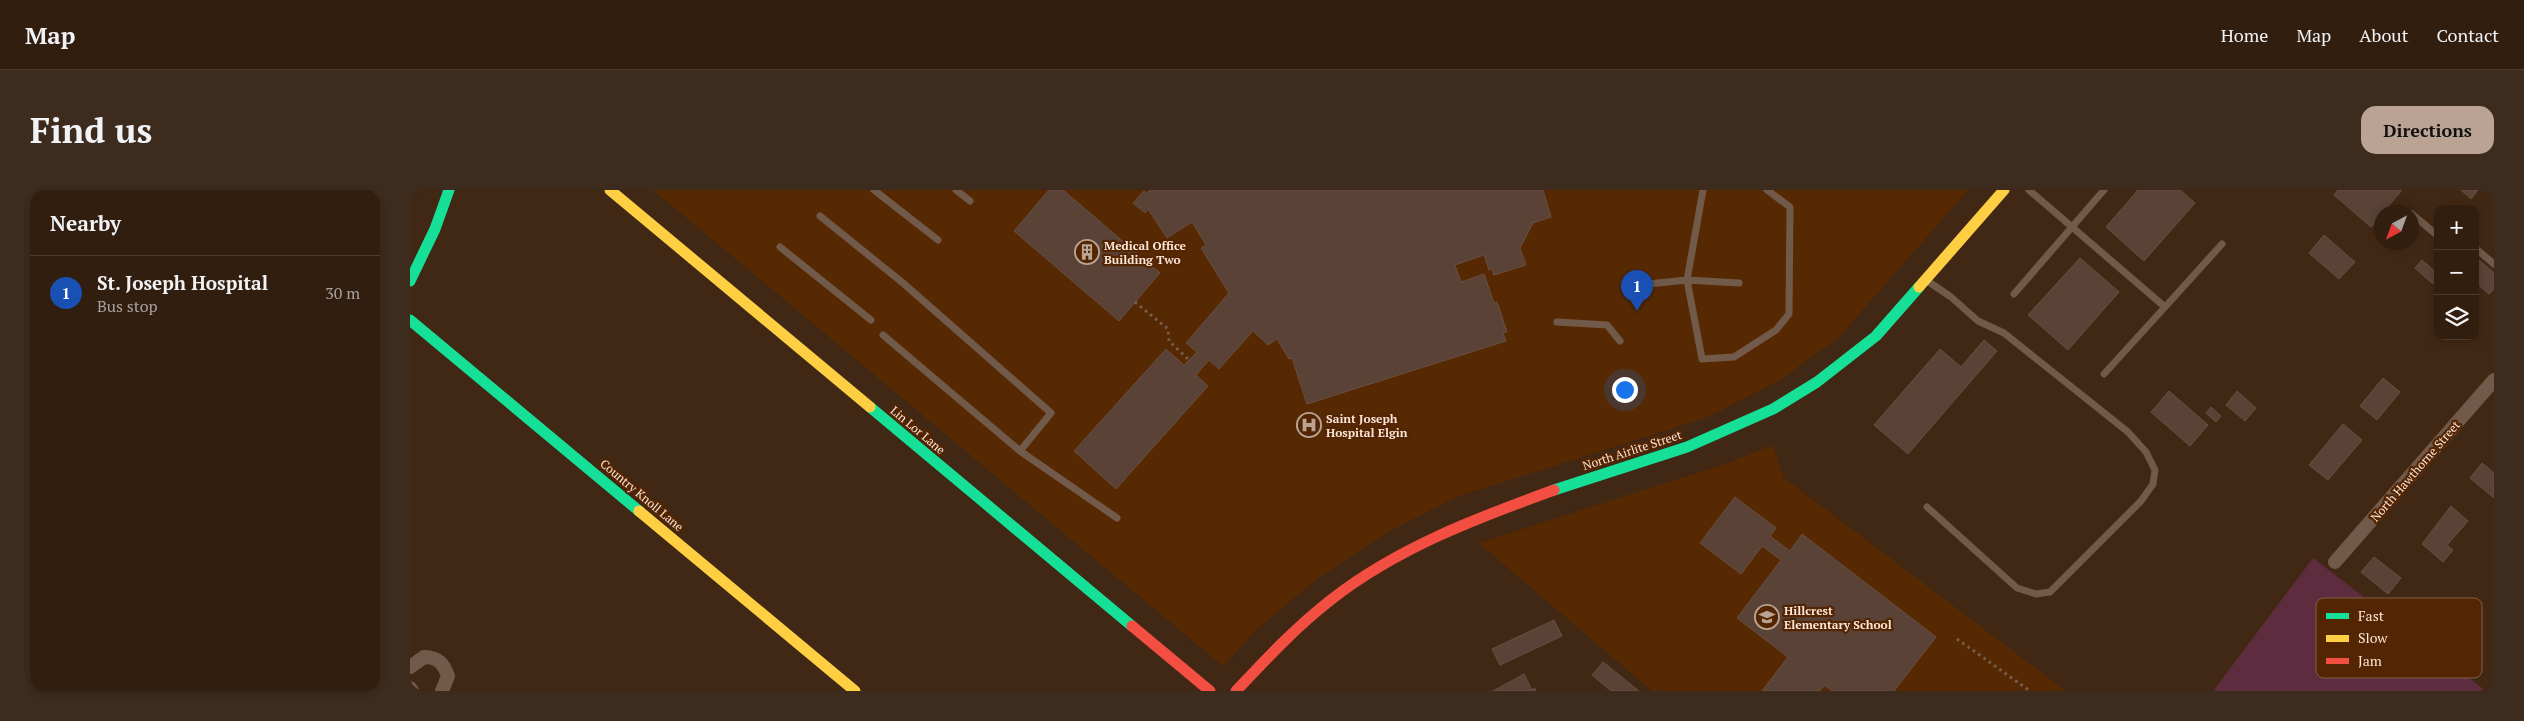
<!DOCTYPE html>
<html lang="en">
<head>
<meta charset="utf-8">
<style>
	body { margin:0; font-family:"PT Serif",serif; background:#3d2b1d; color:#f1f3f6 }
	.controls { position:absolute; right:15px; top:15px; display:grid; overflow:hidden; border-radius:10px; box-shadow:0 2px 8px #0003 }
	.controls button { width:45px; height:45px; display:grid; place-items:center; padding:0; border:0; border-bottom:1px solid #4c3c2f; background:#311e0f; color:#f1f3f6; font:25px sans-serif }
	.compass { position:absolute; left:1964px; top:15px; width:45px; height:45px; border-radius:50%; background:#311e0f; box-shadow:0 2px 8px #0003; rotate:221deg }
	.you { position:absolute; left:1214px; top:199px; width:18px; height:18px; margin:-12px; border:4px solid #fff; border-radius:50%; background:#1a73e8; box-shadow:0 0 0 8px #1a73e833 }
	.badge { display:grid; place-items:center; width:32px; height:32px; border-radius:50%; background:#baa393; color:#fff; font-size:16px; font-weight:700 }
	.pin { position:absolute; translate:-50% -41px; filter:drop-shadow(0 1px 2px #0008) }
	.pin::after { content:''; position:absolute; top:26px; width:18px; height:15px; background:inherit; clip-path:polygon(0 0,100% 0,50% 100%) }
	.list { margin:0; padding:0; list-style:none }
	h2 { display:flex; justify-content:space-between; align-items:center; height:65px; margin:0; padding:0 20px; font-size:21px }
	h2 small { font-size:16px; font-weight:400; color:#a8a29e }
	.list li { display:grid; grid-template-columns:32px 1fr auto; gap:15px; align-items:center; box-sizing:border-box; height:75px; padding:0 20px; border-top:1px solid #4c3c2f }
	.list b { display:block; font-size:19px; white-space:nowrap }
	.list p { margin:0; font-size:16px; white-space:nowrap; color:#a8a29e }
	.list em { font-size:16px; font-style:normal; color:#a8a29e }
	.icon { flex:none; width:28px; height:28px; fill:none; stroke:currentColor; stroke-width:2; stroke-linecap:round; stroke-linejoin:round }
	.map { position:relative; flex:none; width:2084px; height:501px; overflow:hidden; border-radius:15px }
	header { display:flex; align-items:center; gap:30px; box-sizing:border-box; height:70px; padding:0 25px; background:#311e0f; border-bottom:1px solid #4c3c2f }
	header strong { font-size:24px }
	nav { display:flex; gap:28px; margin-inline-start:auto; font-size:18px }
	.intro { display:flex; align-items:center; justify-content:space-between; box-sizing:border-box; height:120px; padding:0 30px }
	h1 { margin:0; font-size:35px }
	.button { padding:12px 22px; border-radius:15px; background:#baa393; color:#111; font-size:18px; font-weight:700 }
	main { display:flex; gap:30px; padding:0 30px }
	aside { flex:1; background:#311e0f; border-radius:15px; box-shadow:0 2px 8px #0003 }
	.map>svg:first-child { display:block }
	.built { fill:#572903 }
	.green { fill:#5d2c3e }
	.building { fill:#5a4236; stroke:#684f43 }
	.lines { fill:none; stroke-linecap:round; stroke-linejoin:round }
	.path { stroke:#736052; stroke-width:3; stroke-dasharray:2.5 4; stroke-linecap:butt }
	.lane { stroke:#715a4a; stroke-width:7 }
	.street { stroke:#715a4a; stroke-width:14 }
	.fast { stroke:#16e098; stroke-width:11 }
	.slow { stroke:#ffcf43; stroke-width:11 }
	.jam { stroke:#f24e42; stroke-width:11 }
	.labels { text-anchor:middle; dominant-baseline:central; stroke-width:4.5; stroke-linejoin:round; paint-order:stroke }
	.poi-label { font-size:12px; font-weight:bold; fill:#fbe5d8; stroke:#532502; text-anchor:start }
	.street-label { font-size:12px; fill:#fbe5d8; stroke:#532502 }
	.key { fill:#532502; stroke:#855f42; stroke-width:1 }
	.key-label { font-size:14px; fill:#fbe5d8 }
</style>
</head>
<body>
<header>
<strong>Map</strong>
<nav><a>Home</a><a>Map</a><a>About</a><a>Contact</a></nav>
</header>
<div class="intro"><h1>Find us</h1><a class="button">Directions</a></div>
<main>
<aside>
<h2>Nearby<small></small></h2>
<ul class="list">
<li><span class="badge" style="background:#1a4fb4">1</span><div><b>St. Joseph Hospital</b><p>Bus stop</p></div><em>30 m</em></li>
</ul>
</aside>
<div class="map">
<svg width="2084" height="501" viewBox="0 0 2084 501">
	<rect width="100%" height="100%" fill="#412814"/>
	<path class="built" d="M243,0H1558L1429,147L1370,190L1298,227L1046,307L978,342L908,388L846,440L813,476Z
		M1363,255L1374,288L1656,501H1242L1069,353L1315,274Z"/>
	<path class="green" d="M1903,368L2076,501H1803Z"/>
	<path class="building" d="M639,0H653L750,83L709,131L604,41Z
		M741,0H1133L1141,27L1123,33L1110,58L1116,75L1084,85L1082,79L1079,80L1074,65L1045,75L1051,92L1074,84L1084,113L1087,112L1097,142L1093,143L1096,151L897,214L882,168L879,169L867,149L858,155L843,141L809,179L799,170L786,185L798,196L706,299L664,261L756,159L774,175L787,162L776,153L819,103L791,58L796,55L782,32L757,48L738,19L735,23L723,13L734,1L736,3Z
		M1728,0H1770L1785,13L1734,71L1696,37Z
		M1928,0H1992L1961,37L1924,5Z
		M2051,0H2068L2061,9Z
		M1914,45L1945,72L1929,89L1899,63Z
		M1670,68L1709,102L1658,160L1618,125Z
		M2012,70L2028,84V88L2023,94L2005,78Z
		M2069,70L2084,83V99L2079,104L2065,92V74Z
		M1574,150L1587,161L1498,264L1464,235L1530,159L1551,177Z
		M1973,188L1990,202L1967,230L1950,216Z
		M1759,201L1798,235L1780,256L1741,222Z
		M1827,201L1846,218L1835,231L1816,215Z
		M1801,217L1811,226L1806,232L1796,223Z
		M1933,234L1952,250L1918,290L1899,275Z
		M2072,273L2084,283V308L2060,288Z
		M1325,307L1366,338L1360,346L1380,361L1392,344L1526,447L1484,501H1422L1414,495L1410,501H1352L1378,467L1327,428L1371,370L1352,356L1331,384L1290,353Z
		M2041,316L2058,331L2037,355L2043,360L2033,372L2012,354Z
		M1964,367L1991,388L1978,404L1951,382Z
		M1144,430L1152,446L1090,475L1082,459Z
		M1193,472L1229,501H1201L1182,485Z
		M1114,484L1122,500L1125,498L1126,501H1083Z"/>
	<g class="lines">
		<path class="path" d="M725,112L758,139L759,151L779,170
			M1547,449L1620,501"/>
		<path class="lane" d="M464,0L528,50
			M546,0L560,11
			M1293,0L1277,90L1329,93
			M1619,0L1755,117L1694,184
			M2002,24L2028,46
			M410,26L493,93L641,223L610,261
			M370,57L461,130
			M2065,58L2084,74
			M1516,90L1541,107L1568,131L1594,143L1718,242L1736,262L1745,280L1743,294L1731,311L1640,402L1626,404L1607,398L1517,317
			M1238,94L1277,90L1292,169L1324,167L1366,140L1379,124L1380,17L1357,0
			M1604,104L1694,0
			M1755,117L1812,54
			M1147,132L1197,135L1210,151
			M473,145L610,261L707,328"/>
		<path class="street" d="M1925,372L2084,190
			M0,477L14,467C28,467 34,474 38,486L32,501
			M0,498L2,501"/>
		<path class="fast" d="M0,91L25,39L39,0
			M0,130L229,321
			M460,217L722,436
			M1144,300L1277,257L1363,219L1407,192L1466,146L1509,97"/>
		<path class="slow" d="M200,0L460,217
			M1509,97L1594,0
			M229,321L445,501"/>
		<path class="jam" d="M722,436L800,501
			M826,501C857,468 887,436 922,409C987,358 1067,328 1144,300"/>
	</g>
	<defs>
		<symbol id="building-ring" viewBox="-11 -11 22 22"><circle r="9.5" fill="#532502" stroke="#baa393" stroke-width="1.5"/><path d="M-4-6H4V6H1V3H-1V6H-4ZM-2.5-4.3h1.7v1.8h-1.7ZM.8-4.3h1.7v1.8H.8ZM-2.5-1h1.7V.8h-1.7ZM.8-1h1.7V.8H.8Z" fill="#baa393"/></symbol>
		<symbol id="hospital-ring" viewBox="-11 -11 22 22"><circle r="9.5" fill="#532502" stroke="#baa393" stroke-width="1.5"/><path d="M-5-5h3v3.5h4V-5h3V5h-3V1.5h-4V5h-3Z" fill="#baa393"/></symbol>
		<symbol id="school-ring" viewBox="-11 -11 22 22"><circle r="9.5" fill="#532502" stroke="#baa393" stroke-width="1.5"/><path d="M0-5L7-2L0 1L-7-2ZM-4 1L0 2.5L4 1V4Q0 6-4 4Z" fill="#baa393"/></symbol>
	</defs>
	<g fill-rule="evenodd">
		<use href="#building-ring" x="663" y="48" width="28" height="28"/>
		<use href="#hospital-ring" x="885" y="221" width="28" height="28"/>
		<use href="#school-ring" x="1343" y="413" width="28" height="28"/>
	</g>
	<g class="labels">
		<g class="poi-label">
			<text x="694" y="55">Medical Office<tspan x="694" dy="14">Building Two</tspan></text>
			<text x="916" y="228">Saint Joseph<tspan x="916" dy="14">Hospital Elgin</tspan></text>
			<text x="1374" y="420">Hillcrest<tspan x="1374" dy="14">Elementary School</tspan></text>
		</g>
		<g class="street-label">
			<text transform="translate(508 240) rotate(40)">Lin Lor Lane</text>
			<text transform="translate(1222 260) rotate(-18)">North Airlite Street</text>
			<text transform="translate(2005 281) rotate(-49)">North Hawthorne Street</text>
			<text transform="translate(232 305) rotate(40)">Country Knoll Lane</text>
		</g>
	</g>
	<rect x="1906" y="408" width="166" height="80" rx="8" class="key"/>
	<rect x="1916" y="423" width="23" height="6" fill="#16e098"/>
	<rect x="1916" y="445" width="23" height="7" fill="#ffcf43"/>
	<rect x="1916" y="468" width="23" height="6" fill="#f24e42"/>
	<g class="key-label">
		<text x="1948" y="431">Fast</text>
		<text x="1948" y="453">Slow</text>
		<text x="1948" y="476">Jam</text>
	</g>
</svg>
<div class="controls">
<button>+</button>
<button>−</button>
<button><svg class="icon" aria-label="layers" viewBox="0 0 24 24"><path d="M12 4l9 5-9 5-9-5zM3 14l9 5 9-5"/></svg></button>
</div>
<svg class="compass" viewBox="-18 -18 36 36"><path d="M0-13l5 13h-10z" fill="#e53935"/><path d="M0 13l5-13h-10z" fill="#a8a29e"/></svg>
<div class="you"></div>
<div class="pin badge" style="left:1227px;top:121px;background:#1a4fb4">1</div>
</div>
</main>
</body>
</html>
